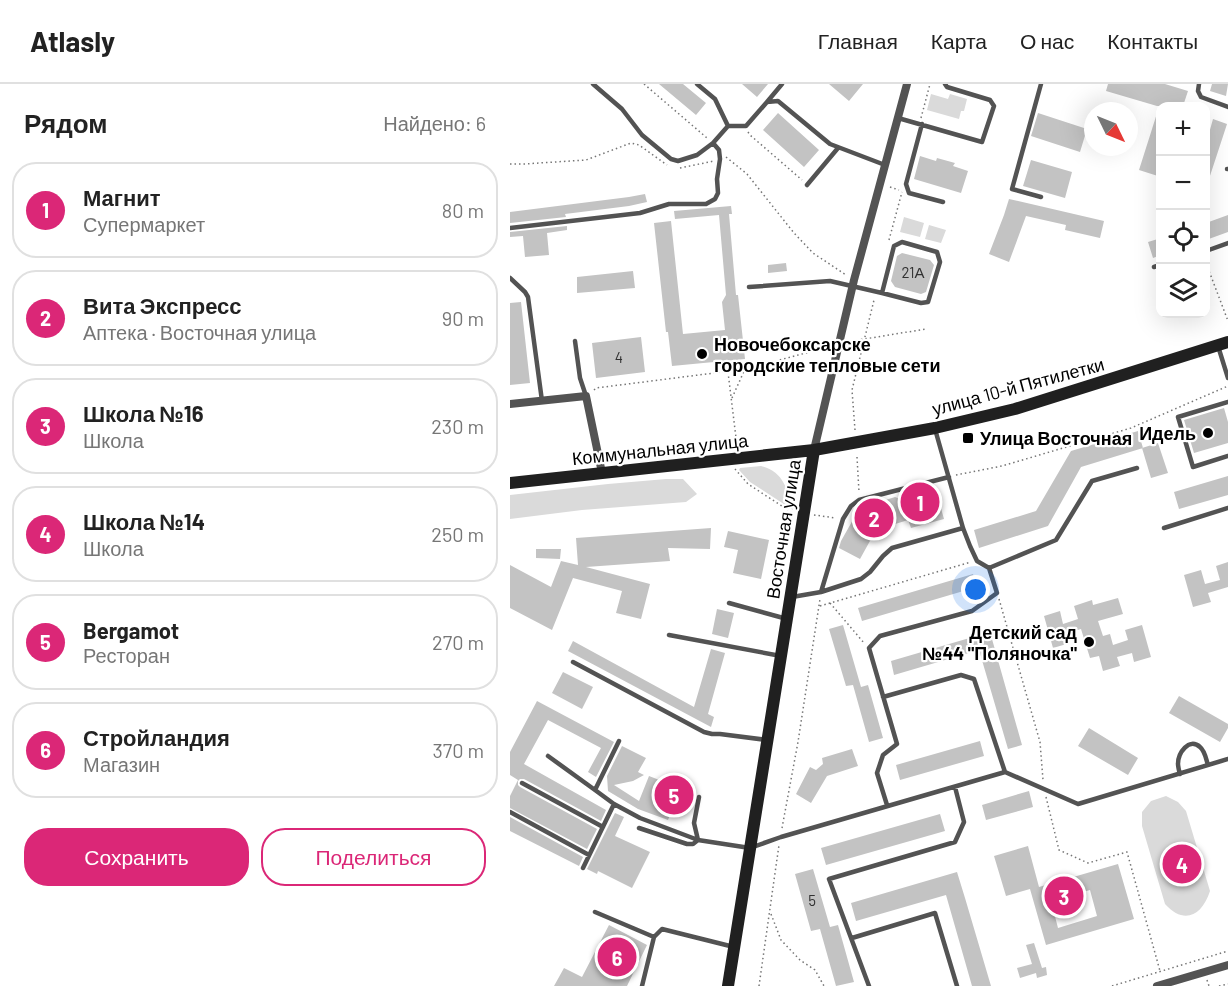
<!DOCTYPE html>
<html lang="ru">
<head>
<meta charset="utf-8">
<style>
	body { margin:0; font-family:Barlow,sans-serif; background:#f6f6f6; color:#222 }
	.controls { position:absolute; right:18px; top:18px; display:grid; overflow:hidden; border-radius:12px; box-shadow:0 6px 24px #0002 }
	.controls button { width:54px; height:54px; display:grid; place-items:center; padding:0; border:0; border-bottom:2px solid #e0e0e0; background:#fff; color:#222; font:30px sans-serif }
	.compass { position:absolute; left:574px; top:18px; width:54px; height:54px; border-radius:50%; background:#fff; box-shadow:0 6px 24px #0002; rotate:133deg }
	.you { position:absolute; left:466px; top:506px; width:21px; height:21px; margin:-15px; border:4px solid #fff; border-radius:50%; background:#1a73e8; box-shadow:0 0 0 9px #1a73e833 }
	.badge { display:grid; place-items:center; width:39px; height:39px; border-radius:50%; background:#db2777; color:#fff; font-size:20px; font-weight:700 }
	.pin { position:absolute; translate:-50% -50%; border:3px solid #fff; box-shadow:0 2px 6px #0006 }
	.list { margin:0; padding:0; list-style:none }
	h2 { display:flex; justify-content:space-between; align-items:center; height:78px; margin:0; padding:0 24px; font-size:26px }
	h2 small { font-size:20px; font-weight:400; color:#767676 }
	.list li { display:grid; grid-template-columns:39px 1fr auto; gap:18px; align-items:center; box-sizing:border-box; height:96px; margin:0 12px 12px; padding:0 12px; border:2px solid #e0e0e0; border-radius:24px }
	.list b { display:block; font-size:22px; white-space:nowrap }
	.list p { margin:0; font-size:20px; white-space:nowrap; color:#767676 }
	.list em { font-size:20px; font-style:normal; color:#767676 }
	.actions { display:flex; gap:12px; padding:18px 24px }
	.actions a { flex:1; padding:14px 0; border:2px solid #db2777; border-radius:24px; text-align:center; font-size:21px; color:#db2777 }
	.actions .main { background:#db2777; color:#fff }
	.icon { flex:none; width:33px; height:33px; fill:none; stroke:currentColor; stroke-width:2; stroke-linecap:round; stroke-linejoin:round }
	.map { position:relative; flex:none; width:718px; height:902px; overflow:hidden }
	header { display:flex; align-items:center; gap:36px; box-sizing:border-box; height:84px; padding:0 30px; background:#fff; border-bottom:2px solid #e0e0e0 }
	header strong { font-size:28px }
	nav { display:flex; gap:33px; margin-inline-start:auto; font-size:21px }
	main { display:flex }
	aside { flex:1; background:#fff }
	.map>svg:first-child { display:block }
	.green { fill:#dadada }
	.building { fill:#c3c3c3; fill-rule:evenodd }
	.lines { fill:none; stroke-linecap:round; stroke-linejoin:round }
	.path { stroke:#757575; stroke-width:1.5; stroke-dasharray:1.5 3; stroke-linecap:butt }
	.lane { stroke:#535353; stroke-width:4.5 }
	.street { stroke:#535353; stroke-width:8 }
	.secondary { stroke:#202020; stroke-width:12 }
	.poi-dot { fill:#000; stroke:#fff; stroke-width:2 }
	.labels { text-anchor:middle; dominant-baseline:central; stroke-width:4.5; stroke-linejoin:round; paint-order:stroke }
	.number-label { font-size:15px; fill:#313131 }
	.poi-label { font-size:18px; font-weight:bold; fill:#000; stroke:#fff; text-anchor:start }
	.street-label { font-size:18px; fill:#000; stroke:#fff }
</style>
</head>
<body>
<header>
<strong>Atlasly</strong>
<nav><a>Главная</a><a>Карта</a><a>О нас</a><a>Контакты</a></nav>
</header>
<main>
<aside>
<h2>Рядом<small>Найдено: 6</small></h2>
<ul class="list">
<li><span class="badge">1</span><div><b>Магнит</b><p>Супермаркет</p></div><em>80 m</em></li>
<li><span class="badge">2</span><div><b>Вита Экспресс</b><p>Аптека · Восточная улица</p></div><em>90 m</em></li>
<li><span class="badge">3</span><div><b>Школа №16</b><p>Школа</p></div><em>230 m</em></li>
<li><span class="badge">4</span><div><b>Школа №14</b><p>Школа</p></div><em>250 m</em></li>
<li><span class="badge">5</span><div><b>Bergamot</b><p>Ресторан</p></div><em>270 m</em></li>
<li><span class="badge">6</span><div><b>Стройландия</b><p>Магазин</p></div><em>370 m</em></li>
</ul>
<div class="actions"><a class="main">Сохранить</a><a>Поделиться</a></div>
</aside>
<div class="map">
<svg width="718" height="902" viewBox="0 0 718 902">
	<rect width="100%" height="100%" fill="#fff"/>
	<path class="green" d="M421,10L438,15L440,10L457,15L454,27H451L449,35L417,26Z
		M394,133L414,139L410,153L390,148Z
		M419,141L436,146L431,159L415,155Z
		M251,382C274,388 277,405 283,426L240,398L229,386L230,384Z
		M156,395H173L187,410L176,418L72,426L0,435V411L98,400Z
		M656,712L668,718L676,727L700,807C692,832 674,841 655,820L632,742V728L641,717Z"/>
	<path class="building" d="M149,0H173L196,19L186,31Z
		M232,0H258L247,13Z
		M319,0H353L339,17Z
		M598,0H655L678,7L673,22H647L596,7Z
		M702,0H718L716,12L700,7Z
		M649,23H651V93L629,86Z
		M268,29L309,66L294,83L253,46Z
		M528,29L577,45L570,68L521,52Z
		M703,35L717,40L697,101H696V60Z
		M410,72L426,77L427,74L445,79L443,82L458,87L451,109L404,95Z
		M521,76L562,88L555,114L513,102Z
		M135,110L137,118L119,122L55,130L56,133L0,139V128L119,113Z
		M499,115L594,137L590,154L555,146L556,141L516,132L499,178L479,170L494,131Z
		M221,122L222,130H219L226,211H228L235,275L162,282L158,248H156L144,139L161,137L173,250L215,246L212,218L216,211L209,131L165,135L164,127Z
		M718,131V148L696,156V139Z
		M57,142V146L37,149L39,171L15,173L13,152L0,153V148Z
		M651,154V171L643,174L638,158Z
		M392,169L420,176L424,181L416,208L411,210L385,203L381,197L387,172Z
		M276,179L277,187L258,189V181Z
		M123,187L125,204L67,209V193Z
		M11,218L20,299L0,301V219Z
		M131,253L135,288L86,294L82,259Z
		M714,324L718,338V359L684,369L674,336Z
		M628,347L633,364L571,383L538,442L469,464L464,446L526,427L561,367Z
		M648,359L658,389L641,394L632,364Z
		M718,392V411L669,425L664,408Z
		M427,410L434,435L401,444L398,436L366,446L350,475L329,464L331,457L344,434L342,433L346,425L349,421L357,419L360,421L385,413L393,416L394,419Z
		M201,444L200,465L158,464L160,477L76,483L140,500L131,535L106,529L112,507L63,494L42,546L0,524V481L41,503L51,477L68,481L66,454Z
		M218,447L259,456L251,495L223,489L228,466L214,463Z
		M26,465H51L50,475L26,474Z
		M718,478V503L698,509L701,518L683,523L674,491L691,486L695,500L710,496L706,482Z
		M463,490L467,503L352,537L348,524Z
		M608,514L613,530L588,537L593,552L600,550L603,561L618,556L615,546L632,541L641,573L624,578L622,569L607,573L610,582L593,587L589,572L580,574L571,545L557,549L560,559L543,564L534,532L550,527L553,540L568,535L564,522L582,516L583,521Z
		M207,525L224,529L218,554L202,550Z
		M333,541L351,603L358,601L373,654L359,658L343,601L336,602L319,545Z
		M480,548L512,661L498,665L469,566L384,591L381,577Z
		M63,557L184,623L201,565L215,569L198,630L204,633L201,643L58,567Z
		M53,588L83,603L72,625L42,609Z
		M669,612L718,640V644L710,658L659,629Z
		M27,617L104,658L86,693L78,688L91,664L38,636L14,680L96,726L91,737L14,695H10L8,697V701L10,703L87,745L77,765L0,724V712L8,696L0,691V668Z
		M579,644L628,674L618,691L568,662Z
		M470,657L474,672L390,696L386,681Z
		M112,662L136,674L128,688L134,691L123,697L104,701L129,717L139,692L170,704L158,736L128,725L98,707L97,692Z
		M342,665L348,682L317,692L301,719L286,710L300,683L306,686L313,680L312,674Z
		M519,707L523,723L476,736L472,721Z
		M105,729L114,733L105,752L140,768L122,804L88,787L87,790L77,785Z
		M430,730L435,747L316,781L311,764Z
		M0,733L73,773L69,782L0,747Z
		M518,762L529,803L608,780L624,835L536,861L520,805L496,812L484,772ZM580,806L587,832L548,844L541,817Z
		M303,785L320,843L328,841L344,898L326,902L310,845L301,847L285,790Z
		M447,788L455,814L481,902H462L436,811L346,837L341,819Z
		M99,841L137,861L117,902H44L54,884L72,893Z
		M524,859L532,884L536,883L537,891L527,894L526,889L510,894L507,884L522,880L516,861Z"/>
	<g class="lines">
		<path class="path" d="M134,0L197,54
			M411,34L420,0
			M238,48L240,51L292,96
			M216,73L237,90L284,149L303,169L336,191
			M0,80H14L76,76L121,59L129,61L157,81
			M170,84L204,77
			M380,103L389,106
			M379,156L392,108
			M696,179L718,237
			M342,257L416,245
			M218,288L227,362L226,364
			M84,306L86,304L236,285L318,263
			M222,314L235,285
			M345,346L342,306L364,216
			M347,373L349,408
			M225,385L238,400L278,426
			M446,391L492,382L621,344L718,302
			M304,431L326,434
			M489,515L530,658L533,696
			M320,519L354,559
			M310,522L461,478
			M536,713L549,766L578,779L617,768L650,887
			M272,744L288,658L310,515
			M261,830L271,856L290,876L305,886L314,902
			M697,896L699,902
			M249,902L269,761
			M602,902L718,867
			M709,902L718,900"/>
		<path class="lane" d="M83,0L112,25L132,51L161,75L168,77L187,71L203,59L218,42H236L257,18L268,17L320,60L375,81
			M187,0L205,15L218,42
			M689,0L688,7L691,13L718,23
			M257,18L272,0
			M388,34L472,58L484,22L480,16L437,3L435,0
			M412,40L396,100L399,109L433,118
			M717,85H718
			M297,101L328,64
			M531,113L502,105L531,0
			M0,144L130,129L159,120H196L205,115L208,109L207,95L210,75L209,66L203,59
			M696,167L718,159
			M644,183L650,181
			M0,194L15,208L18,213L32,317
			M239,203L320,197L372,209L411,219L418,218L430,178L427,168L392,158L384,162L372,209
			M65,257L70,294L76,312
			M708,262L718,294
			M718,318L668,333L683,383L718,372
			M654,444L718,424
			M479,484L546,456L582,397L627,384
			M311,508L333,435L341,422L349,416L439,393
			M282,513L311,508L351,495L360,488L373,472L382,464L453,444
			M219,519L277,535
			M159,551L271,572
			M63,578L194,648L202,650H210L257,656
			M373,613L451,591L464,595L495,688
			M109,657L85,706L104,720L130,734L188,756L240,764L271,753L495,688L568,720L718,675
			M38,672L85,706
			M670,690C669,688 668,681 668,680C668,669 679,653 690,663C695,667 696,675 698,681
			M12,699L93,743
			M377,721L367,689L373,671L387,660L359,564L370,552L462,527L487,509L479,484L467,477L460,462L453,444L425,345
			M0,728L79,771
			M129,744L177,760H183L188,756L184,739L189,713
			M73,784L104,720
			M85,828L144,853
			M342,854L425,829L447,902
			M132,902L144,853L152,845L224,863
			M359,902L319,795L445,758L454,738L445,703"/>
		<path class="street" d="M0,320L76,312L92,389
			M304,366L344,196L397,0
			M647,902L718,881"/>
		<path class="secondary" d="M0,399L304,366L425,344L505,325L718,258
			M218,902L304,366"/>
	</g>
	<g class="poi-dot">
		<circle cx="192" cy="270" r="6"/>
		<circle cx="698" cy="349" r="6"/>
		<rect x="452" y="348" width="12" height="12" rx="3"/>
		<circle cx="579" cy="558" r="6"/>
	</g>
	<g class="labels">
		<g class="number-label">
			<text x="403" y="188">21А</text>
			<text x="109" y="273">4</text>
			<text x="302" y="816">5</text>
		</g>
		<g class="poi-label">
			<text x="204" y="260">Новочебоксарске<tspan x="204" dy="21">городские тепловые сети</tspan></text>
			<text x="686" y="349" text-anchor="end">Идель</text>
			<text x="470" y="354">Улица Восточная</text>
			<text x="567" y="548" text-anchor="end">Детский сад<tspan x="567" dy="21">№44 "Поляночка"</tspan></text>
		</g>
		<g class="street-label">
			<text transform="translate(508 302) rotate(-15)">улица 10-й Пятилетки</text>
			<text transform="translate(150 365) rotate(-6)">Коммунальная улица</text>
			<text transform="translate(273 445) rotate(-81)">Восточная улица</text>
		</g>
	</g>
</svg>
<div class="controls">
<button>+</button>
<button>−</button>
<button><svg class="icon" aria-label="locate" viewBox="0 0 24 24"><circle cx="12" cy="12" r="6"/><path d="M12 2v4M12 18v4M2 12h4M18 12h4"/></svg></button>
<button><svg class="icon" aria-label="layers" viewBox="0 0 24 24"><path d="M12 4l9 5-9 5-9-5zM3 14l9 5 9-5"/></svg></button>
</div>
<svg class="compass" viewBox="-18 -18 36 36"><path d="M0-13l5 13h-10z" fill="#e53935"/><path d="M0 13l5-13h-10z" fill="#767676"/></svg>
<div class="you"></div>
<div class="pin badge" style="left:410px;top:418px">1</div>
<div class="pin badge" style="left:364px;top:434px">2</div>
<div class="pin badge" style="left:554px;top:812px">3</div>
<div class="pin badge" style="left:672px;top:780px">4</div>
<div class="pin badge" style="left:164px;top:711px">5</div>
<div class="pin badge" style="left:107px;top:873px">6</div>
</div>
</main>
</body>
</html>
